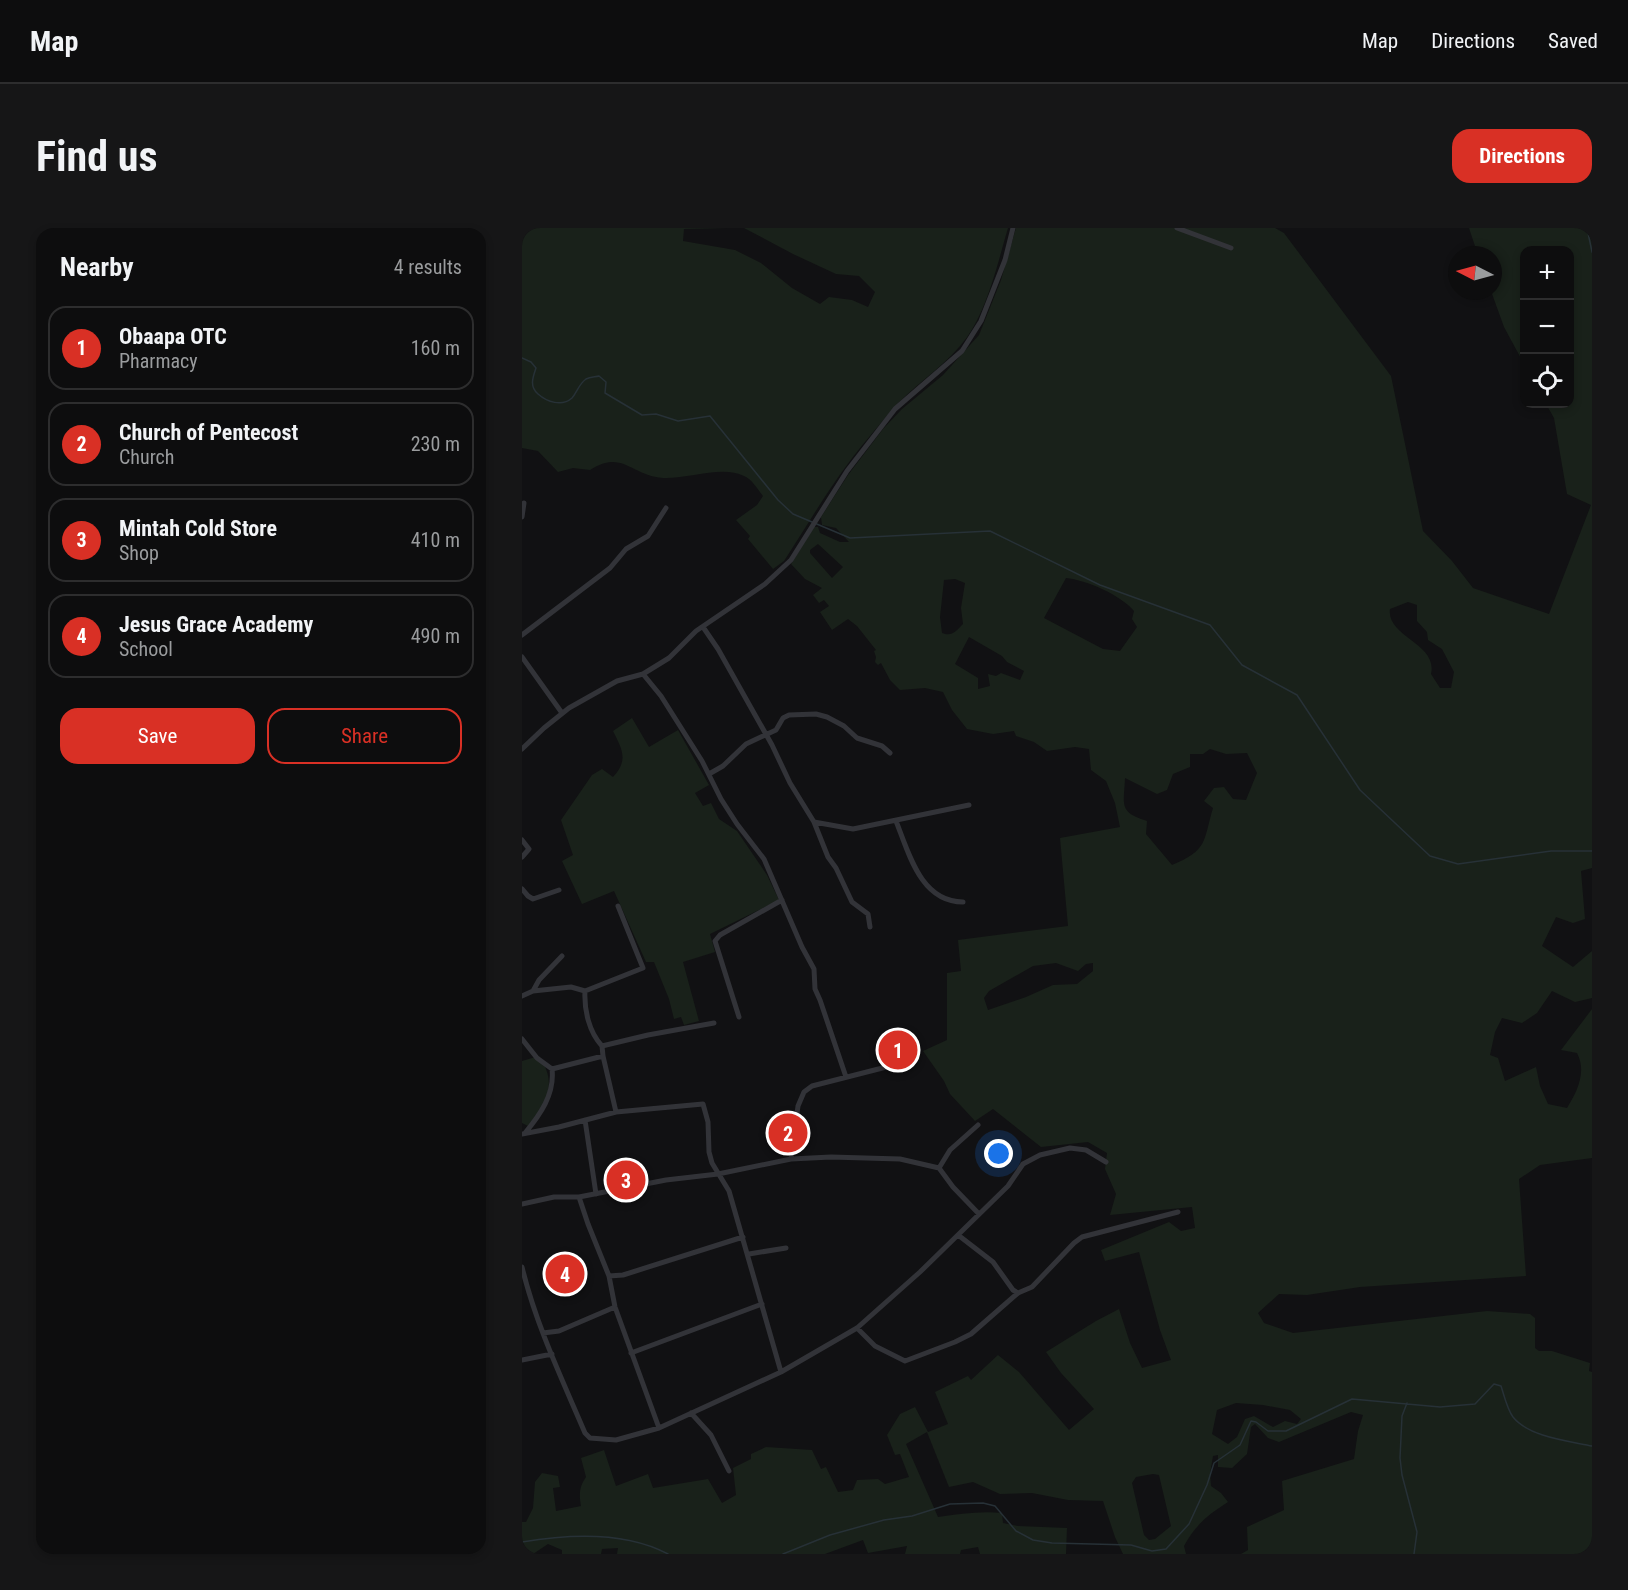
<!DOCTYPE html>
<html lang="en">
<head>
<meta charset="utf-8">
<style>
	body { margin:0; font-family:"Roboto Condensed",sans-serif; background:#161617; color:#f1f3f6 }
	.controls { position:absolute; right:18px; top:18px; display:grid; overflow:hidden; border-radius:12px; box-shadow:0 3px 9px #0003 }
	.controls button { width:54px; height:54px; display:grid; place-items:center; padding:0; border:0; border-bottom:2px solid #2d2d2e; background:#0d0d0e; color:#f1f3f6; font:30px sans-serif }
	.compass { position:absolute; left:926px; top:18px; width:54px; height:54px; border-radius:50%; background:#0d0d0e; box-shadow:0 3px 9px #0003; rotate:276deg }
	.you { position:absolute; left:477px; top:926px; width:21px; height:21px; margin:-15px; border:4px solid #fff; border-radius:50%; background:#1a73e8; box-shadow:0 0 0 9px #1a73e833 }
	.badge { display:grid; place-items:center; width:39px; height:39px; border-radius:50%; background:#d93025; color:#fff; font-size:20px; font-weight:700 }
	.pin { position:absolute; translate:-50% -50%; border:3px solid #fff; box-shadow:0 2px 6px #0006 }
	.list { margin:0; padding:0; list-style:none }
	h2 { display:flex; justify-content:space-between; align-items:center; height:78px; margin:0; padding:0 24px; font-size:26px }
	h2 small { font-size:20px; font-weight:400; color:#9a9c9e }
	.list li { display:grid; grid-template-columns:39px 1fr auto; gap:18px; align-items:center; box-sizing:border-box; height:84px; margin:0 12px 12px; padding:0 12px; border:2px solid #2d2d2e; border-radius:18px }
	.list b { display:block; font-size:22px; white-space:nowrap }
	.list p { margin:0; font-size:20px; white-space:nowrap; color:#9a9c9e }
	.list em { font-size:20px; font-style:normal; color:#9a9c9e }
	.actions { display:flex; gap:12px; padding:18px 24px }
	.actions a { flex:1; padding:14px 0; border:2px solid #d93025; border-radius:18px; text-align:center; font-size:21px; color:#d93025 }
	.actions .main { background:#d93025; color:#fff }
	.icon { flex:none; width:33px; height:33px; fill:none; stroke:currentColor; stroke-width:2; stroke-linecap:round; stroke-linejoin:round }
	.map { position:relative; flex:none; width:1070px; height:1326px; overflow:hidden; border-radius:18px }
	header { display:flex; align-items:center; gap:36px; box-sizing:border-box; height:84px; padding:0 30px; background:#0d0d0e; border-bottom:2px solid #2d2d2e }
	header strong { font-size:28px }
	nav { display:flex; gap:33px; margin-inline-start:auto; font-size:21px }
	.intro { display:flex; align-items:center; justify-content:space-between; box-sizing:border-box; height:144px; padding:0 36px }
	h1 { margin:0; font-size:42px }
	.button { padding:15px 27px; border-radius:18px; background:#d93025; color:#fff; font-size:21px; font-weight:700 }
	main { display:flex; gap:36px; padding:0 36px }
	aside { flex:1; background:#0d0d0e; border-radius:18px; box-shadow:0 3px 9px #0003 }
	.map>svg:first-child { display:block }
	.green { fill:#19211a; fill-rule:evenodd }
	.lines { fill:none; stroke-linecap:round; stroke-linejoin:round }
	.stream { stroke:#273137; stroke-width:1.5 }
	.street { stroke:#323338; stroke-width:5 }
</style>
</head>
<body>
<header>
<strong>Map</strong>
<nav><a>Map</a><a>Directions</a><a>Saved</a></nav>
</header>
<div class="intro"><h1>Find us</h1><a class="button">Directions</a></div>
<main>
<aside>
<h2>Nearby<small>4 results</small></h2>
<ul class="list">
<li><span class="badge">1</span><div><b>Obaapa OTC</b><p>Pharmacy</p></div><em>160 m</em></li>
<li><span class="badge">2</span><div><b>Church of Pentecost</b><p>Church</p></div><em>230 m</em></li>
<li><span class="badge">3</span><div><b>Mintah Cold Store</b><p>Shop</p></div><em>410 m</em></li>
<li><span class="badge">4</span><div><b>Jesus Grace Academy</b><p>School</p></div><em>490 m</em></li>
</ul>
<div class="actions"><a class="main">Save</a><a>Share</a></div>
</aside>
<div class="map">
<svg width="1070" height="1326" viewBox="0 0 1070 1326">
	<rect width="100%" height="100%" fill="#111113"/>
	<path class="green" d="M0,0H206L162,1L161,13L213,22L239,35L270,60L298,76L307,69L330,72L346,79L353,64L337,48L314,46L271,26L222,0H486C475,37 464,89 438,118C417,143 389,159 368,184C354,201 338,219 325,237C302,268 283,301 262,333L251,341L226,311L228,308L214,292L235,277L241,268C236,262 230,251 222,248C200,237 167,251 141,250C109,248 101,221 68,242L51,240L36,244L16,223L0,220Z
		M494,0H753L762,5L869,148L901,303L930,333L951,360L1027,386L1069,277L1045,266L1032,190L1024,176H1048V22H1002V136L982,99L969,63H971V27H956L947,0H1070V640L1059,643L1063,691L1051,695L1034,689L1020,718L1051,739L1070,723V770L1053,774L1030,763L1015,785L1000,795L980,790L973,804L968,827L976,830L983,853L1014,839L1018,858L1026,876L1045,880C1055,864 1065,844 1055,825L1039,822L1070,781V930L1018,937L997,951L1004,1048L838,1059L785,1067L757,1066L736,1085L742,1095L771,1105L965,1083L1008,1086L1013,1090V1120L1017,1123H1030L1068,1135L1067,1143L1070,1144V1326H719L726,1322L725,1299L762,1282L760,1253L832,1231L836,1203L841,1187L829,1184L757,1214L746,1210L733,1196L729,1199L725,1226L710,1240L696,1239V1227L691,1228L688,1246L689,1258L699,1265L706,1274C686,1287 674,1296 662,1318L664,1326H601L593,1309L581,1273L546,1272L510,1265L478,1266L451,1254L427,1259L405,1204L384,1216L416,1289C437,1286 458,1283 480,1285L481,1295L496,1298L545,1300L544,1326H458L456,1319L439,1322L438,1326H383L385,1318L346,1325L341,1312L303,1326H95L96,1320L80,1321L79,1326H40V1322L26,1316L11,1326H0V1294H4L11,1280L13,1254L20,1245L36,1248L38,1259L31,1260L34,1283L59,1278C57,1267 57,1259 64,1249L59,1230L82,1222L94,1258L126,1246L131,1260L186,1251L200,1275L214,1267L211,1240L229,1231V1226L244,1219L290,1222L299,1241L304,1239L316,1264L331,1262L335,1252L356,1251L363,1256L387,1249L378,1226L373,1227L365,1207L378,1186L393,1179L406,1204L426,1196L413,1164L446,1148L449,1152L476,1127L497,1144L547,1202L572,1181L539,1145L524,1124L574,1093L597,1081L608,1115L620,1140L649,1132L638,1102L617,1024L583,1033L579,1022L647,994L659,1003L673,1000L670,979L588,987L594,966L583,941L585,925L566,914L519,919L471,881L453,893L428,866L422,853L401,823L425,812V745L439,743L436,712L546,698L538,610L598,599L593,575L584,553L569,542L567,521L553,519L525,523L512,514L494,508L492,503L471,506L445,501L430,482L421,464L403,460L378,462L368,452L359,435L356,437L353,434L354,429L352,423L354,422L335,398L326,391L310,402L298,384L307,378L302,372L297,375L291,367L300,360L283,351L269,336L292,299H296L298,305L318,314H327L314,300L300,297L299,289L326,247L361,201L380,181L421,147L457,107L479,52ZM296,316L321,339L310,350L288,325V322ZM544,350C564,352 599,367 612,383L610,391L615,399L598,423L581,421L522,390ZM433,351L443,355L439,380L441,396C434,403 430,409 420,405L418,389L422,352ZM886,374L895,377V393L905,404L906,412L920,421L932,444L929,460H918L909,446C916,415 864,409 868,381ZM447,409L480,428L485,434L502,443L498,452L479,445L474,448L466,446L468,458L456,461V450L433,436ZM688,521L704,526L725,525L735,545L724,572L711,571L702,559L692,560L682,573L691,580C681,614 686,622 650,637L624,606L625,593C596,584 602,577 603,550L635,566L645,562L651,546L668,539V526H681ZM534,735L556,743L564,736L571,735V743L555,756L531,757L504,769L466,782L462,770L467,763L511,738ZM714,1175L741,1177L768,1182L779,1191L775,1196L763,1193L751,1199L732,1188L723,1191L715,1209L706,1216L690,1206L695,1182ZM631,1246L637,1247L649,1298L633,1311L627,1312L622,1307L610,1255L614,1249Z
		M110,490L127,519L156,502L187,557L173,565L181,578L189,575L197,591L215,603L245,647L257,672L188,706L193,724L161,734L177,793L162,797L159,789L152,791L147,771L132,734H124L92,663L60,676L40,633L51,627L39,592L70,547L80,541L91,549C107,532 100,521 91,503Z
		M17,828C36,856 25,874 6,898L0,895V833Z"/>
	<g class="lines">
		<path class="stream" d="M1065,0L1070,24
			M0,130L9,134L14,140C11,149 7,158 16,166C25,174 40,179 50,170C55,164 57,156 64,151C68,149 73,149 77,148L84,154L83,165L120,187L134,186L156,193L188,188L256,272L271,286L328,310L468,303L578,357L688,397L720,437L775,467L838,562L908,628L936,636L1029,623H1070
			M885,1175L880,1188L878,1230L880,1247L895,1304L892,1326
			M0,1314C47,1306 103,1303 146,1326
			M261,1326L308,1307L362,1292L390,1288L428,1276L461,1275L473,1278L494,1303L511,1312L530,1315L609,1317L630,1323L644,1321L667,1296L685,1257L692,1235L718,1217L729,1193L734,1194L746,1203H764L830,1171L918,1179L953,1176L972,1156L979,1158C982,1167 985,1181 991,1189C1007,1209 1046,1213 1070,1218"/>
		<path class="street" d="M655,0L709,20
			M0,289L2,275
			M181,399L196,421L250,517L268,555L292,594L331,601L447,577
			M0,407L88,340L104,321L126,308L144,280
			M0,429L40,485
			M121,446L139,468L180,533L199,571L215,596L242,631L280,719L292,741L293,761L298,772L324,849
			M0,521L22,500L47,480L95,453L121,446L147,430L174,403L243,356L269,332L325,243L373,181L440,123L459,93L483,32L491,0
			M187,546L201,538L224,516L254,502L261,490L267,487L294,486L305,489L322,498L335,510L360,518L368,525
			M374,593C387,626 399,674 441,674
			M292,594L306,629L314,640L330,674L346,686L348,699
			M0,612L7,621L0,629
			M0,661L6,668L11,671L37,662
			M11,763L17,752L40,728
			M63,763C62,782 67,804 80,818L81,828L94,884
			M0,768L11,763L49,759L63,763L121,740L96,678
			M217,789L193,713L198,707L260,672
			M0,811L15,830L30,841L81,828
			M80,818L126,807L192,795
			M63,892L74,966
			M3,905C18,887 33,866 30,841
			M0,906L37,899L94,884L181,876L186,894L187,924L190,935L207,963L259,1144
			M269,931L276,878L282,864L290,858L380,835
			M417,940L428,922L456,897
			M57,969L66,996L87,1048L93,1079L137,1200
			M0,976L32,969H57L144,952L196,946L269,931L309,929L378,931L417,940L431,959L457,986
			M436,1007L471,1034L491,1062L496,1065L510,1059L552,1015L560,1009L656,984
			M227,1026L264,1020
			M0,1039C14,1097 40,1151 63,1205L68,1210L94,1212L137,1200L259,1144L335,1100L398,1044L486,958L501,936L518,927L548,920L564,922L584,934
			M87,1048L101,1047L221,1009
			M335,1100L353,1118L383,1133L433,1114L449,1106L496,1065
			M21,1105L37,1103L93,1079
			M109,1125L240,1076
			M0,1132L30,1126
			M169,1185L189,1207L207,1243"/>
	</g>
</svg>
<div class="controls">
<button>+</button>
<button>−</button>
<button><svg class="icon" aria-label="locate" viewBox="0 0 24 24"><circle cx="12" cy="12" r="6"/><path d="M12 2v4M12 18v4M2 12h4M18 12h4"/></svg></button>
</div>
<svg class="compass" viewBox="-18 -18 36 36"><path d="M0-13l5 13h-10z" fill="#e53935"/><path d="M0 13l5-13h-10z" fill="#9a9c9e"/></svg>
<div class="you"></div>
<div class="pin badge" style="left:376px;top:822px">1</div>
<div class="pin badge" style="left:266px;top:905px">2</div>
<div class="pin badge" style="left:104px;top:952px">3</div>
<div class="pin badge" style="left:43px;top:1046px">4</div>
</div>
</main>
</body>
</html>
